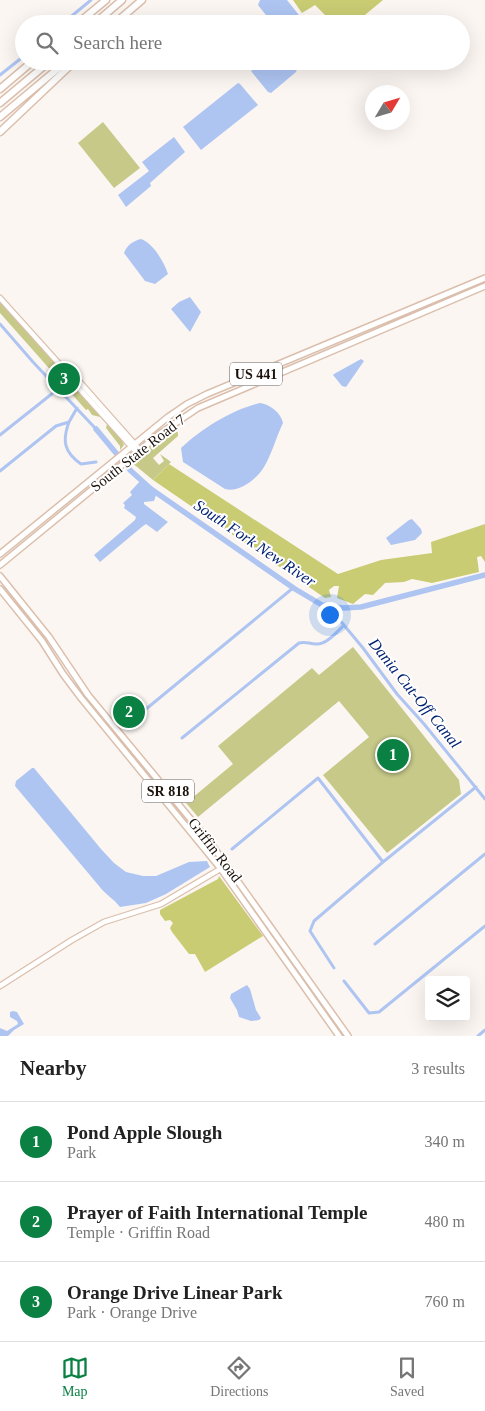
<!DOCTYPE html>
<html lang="en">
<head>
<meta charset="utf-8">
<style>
	body { margin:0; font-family:Georgia,serif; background:#f2f2f2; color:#222 }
	.controls { position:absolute; right:15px; bottom:15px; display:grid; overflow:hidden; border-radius:5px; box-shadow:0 5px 20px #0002 }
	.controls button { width:45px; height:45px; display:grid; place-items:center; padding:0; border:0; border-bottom:1px solid #e0e0e0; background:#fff; color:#222; font:25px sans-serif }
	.compass { position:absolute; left:365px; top:85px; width:45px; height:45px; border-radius:50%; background:#fff; box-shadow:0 5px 20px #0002; rotate:52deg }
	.you { position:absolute; left:329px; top:614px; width:18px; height:18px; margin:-12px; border:4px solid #fff; border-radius:50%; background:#1a73e8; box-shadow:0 0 0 8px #1a73e833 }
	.badge { display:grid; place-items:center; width:32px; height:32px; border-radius:50%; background:#0b8043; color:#fff; font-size:16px; font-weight:700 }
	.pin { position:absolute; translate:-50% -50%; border:2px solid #fff; box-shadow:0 1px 5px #0006 }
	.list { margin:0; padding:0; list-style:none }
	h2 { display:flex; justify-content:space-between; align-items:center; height:65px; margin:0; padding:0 20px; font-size:21px }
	h2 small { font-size:16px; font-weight:400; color:#767676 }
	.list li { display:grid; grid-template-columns:32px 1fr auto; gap:15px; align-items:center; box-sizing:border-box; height:80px; padding:0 20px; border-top:1px solid #e0e0e0 }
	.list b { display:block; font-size:19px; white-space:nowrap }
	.list p { margin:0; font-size:16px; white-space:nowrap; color:#767676 }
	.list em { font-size:16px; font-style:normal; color:#767676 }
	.icon { flex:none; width:28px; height:28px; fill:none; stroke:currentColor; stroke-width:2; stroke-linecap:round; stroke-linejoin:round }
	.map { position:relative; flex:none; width:485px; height:1036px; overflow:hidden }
	.search { position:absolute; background:#fff; box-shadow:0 5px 20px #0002; left:15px; right:15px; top:15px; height:55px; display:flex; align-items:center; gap:12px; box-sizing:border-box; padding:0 18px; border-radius:28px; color:#767676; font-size:19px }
	.sheet { height:305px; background:#fff }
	nav { display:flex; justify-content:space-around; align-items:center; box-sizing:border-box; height:70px; border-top:1px solid #e0e0e0; background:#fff; font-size:14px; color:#767676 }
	nav a { display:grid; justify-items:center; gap:2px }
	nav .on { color:#0b8043 }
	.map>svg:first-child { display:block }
	.green { fill:#c6c988 }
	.forest { fill:#c9cc73 }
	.water { fill:#aec5f2 }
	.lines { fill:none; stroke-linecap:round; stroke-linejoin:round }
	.canal { stroke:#aec5f2; stroke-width:3 }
	.river { stroke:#aec5f2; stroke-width:5.5 }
	.secondary-casing { stroke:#dbbfac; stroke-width:7 }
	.primary-casing { stroke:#dbbfac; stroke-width:8 }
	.highway-casing { stroke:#dbbfac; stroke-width:9 }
	.secondary { stroke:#fff; stroke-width:4.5 }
	.primary { stroke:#fff; stroke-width:5 }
	.highway { stroke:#fff; stroke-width:6 }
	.labels { text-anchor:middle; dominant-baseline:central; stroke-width:4; stroke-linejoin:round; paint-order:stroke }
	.shield { fill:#fff; stroke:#605955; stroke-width:1 }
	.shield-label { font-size:14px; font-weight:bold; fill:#1c120c }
	.street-label { font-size:15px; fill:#1c120c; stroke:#fff }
	.water-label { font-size:16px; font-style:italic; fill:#012171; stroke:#fff }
</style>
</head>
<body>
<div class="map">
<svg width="485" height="1036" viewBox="0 0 485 1036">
	<rect width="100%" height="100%" fill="#fcf6f2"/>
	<path class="green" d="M103,122L140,168L114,188L78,143Z
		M0,301L121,438L124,445L120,450V446L106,428L107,424L100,417L92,415L88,409L86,410L0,313Z
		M171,430H176L178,433V436L153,458L159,465L164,461L160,454L171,462L153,480L131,462Z
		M353,647L459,780L461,794L387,853L323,775L369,737L339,701L198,817L186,803L233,764L218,746L312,668L319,675Z"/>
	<path class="forest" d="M293,0H383L354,24H334L315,5L302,13Z
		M169,464L338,574L381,560L432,553L431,542L485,524V562L481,556L477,557L479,572L432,583L412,579L404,582L385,583L373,595L365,594L353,604L337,598L339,586H334L329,590L331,597L325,598L153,480Z
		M219,876L263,936L205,972L195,954H189L172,932L170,928L173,923L170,920L165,921L160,914V910L218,879Z"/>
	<path class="water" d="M260,0H287L306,24H273L258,5Z
		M264,61H290L297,69L296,72L271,93L268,92L251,71Z
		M238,83L240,84L258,105L201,150L183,127Z
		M174,137L185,152L150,183L151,186L126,207L118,195L149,171L142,162Z
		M141,239C153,243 164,262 168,274L155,284L145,281L124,253C127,245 133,241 141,239Z
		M190,297L201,312L190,332L171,309L179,302Z
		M361,359L364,361L346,387L342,386L333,375L334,374Z
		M260,403C270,404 281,413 283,423C276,437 272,454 264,467C257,479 239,493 225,489L183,462L181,448C201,429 233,409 260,403Z
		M141,480L156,495L154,501L144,502V504L168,522L157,532L146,524L143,526L100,562L94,555L135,520L136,517L124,508L125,505L123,503L132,495L130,492Z
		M412,519L421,529L422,533L415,540L391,545L386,538L409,520Z
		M32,768H34L101,849L114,863L126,872L143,876H156L189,862L207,861L210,867L166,894L146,903L120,907C114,899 106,895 99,886L15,786L16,781Z
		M247,985L250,989L256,1010L261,1018L259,1020L251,1021L239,1017L237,1010L230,998L231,994Z
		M13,1011L17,1012L24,1024L14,1030L8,1036H0V1028L7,1031L18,1024L17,1021L10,1017V1012Z"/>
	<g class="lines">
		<path class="canal" d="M62,24L91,0
			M0,75L24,56
			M0,324L33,362L96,429
			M69,422C62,441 64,452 81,464L96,462
			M0,435L58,389
			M0,471L56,426L69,422L77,408
			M322,605L338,618L363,648L397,694L424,724L485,799
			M140,714L293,588
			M182,738L299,643C306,641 309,644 316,644C326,645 337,632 344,625
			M232,849L318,778L383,862
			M375,944L485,854
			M334,968L310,931L314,921L383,862L476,787
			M344,981L369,1013L379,1012L485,926
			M478,1036L485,1030"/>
		<path class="river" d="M96,429L131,471L151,489L295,589L322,605L343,608L361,607L485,575"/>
		<defs>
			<path id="secondary" d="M0,298L72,378L75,384L137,453
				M73,378L78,380L140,450
				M0,986L72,940L104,922L161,904L227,865"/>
			<path id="primary" d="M0,554L168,417L187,404L207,394L485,278
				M0,565L161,433L198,408L485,286
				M0,576L49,637L88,695L212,845L348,1036
				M0,589L42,641L63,674L81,698L221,869L339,1036"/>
			<path id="highway" d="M77,24L106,0
				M94,24L122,0
				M114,24L142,0
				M0,89L33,61
				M0,103L50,61
				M0,117L67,61
				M0,132L75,61"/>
		</defs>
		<use href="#secondary" class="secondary-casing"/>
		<use href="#primary" class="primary-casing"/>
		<use href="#highway" class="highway-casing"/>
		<use href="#secondary" class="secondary"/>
		<use href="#primary" class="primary"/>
		<use href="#highway" class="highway"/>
	</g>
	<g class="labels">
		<g class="shield">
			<rect x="230" y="362.5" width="52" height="23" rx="4"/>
			<rect x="142" y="779.5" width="52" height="23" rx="4"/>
		</g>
		<g class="shield-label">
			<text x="256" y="374">US 441</text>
			<text x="168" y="791">SR 818</text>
		</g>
		<g class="street-label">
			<text transform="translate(138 453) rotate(-38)">South State Road 7</text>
			<text transform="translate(215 850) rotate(52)">Griffin Road</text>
		</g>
		<g class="water-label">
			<text transform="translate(255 543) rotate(34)">South Fork New River</text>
			<text transform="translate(415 693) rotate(51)">Dania Cut-Off Canal</text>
		</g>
	</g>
</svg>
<div class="controls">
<button><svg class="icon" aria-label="layers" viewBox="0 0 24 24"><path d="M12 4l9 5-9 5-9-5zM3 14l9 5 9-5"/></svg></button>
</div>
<svg class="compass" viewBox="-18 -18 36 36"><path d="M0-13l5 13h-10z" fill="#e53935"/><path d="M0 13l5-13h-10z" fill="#767676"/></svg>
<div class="you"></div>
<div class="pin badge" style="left:393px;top:755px">1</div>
<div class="pin badge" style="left:129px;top:712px">2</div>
<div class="pin badge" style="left:64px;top:379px">3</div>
<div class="search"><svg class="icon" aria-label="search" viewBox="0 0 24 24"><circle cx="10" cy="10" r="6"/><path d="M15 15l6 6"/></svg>Search here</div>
</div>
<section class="sheet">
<h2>Nearby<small>3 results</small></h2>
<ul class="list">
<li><span class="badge">1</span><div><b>Pond Apple Slough</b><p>Park</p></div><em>340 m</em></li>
<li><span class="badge">2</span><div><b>Prayer of Faith International Temple</b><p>Temple · Griffin Road</p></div><em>480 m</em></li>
<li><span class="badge">3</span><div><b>Orange Drive Linear Park</b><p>Park · Orange Drive</p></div><em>760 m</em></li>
</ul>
</section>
<nav>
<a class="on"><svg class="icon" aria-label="map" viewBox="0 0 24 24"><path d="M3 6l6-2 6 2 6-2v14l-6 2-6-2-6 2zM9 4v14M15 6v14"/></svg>Map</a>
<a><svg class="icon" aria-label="directions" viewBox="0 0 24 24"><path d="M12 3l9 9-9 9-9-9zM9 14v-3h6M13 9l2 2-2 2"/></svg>Directions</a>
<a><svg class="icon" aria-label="saved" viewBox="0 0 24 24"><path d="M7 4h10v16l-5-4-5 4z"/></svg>Saved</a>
</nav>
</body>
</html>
